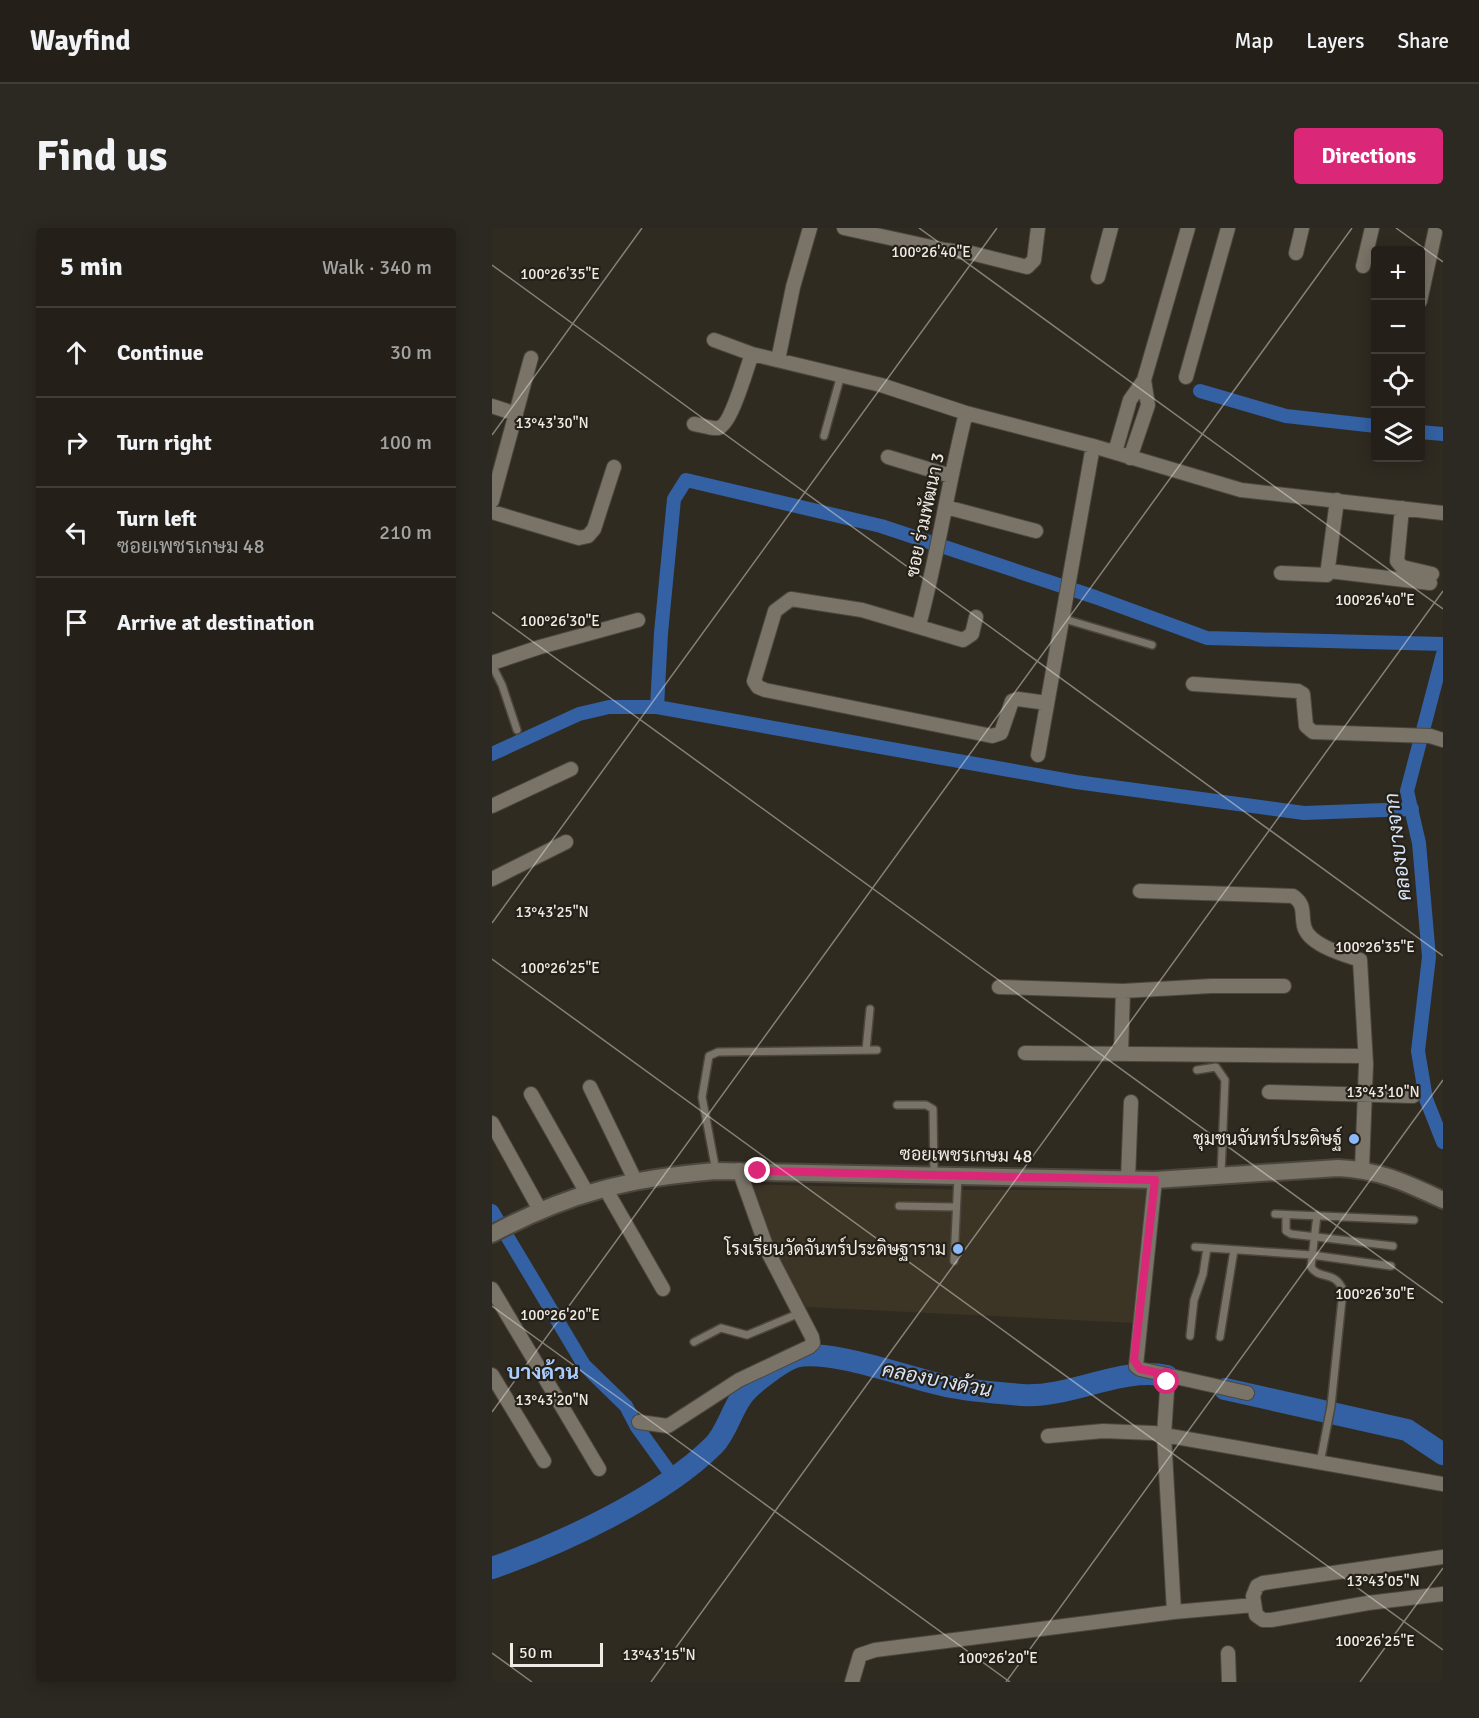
<!DOCTYPE html>
<html lang="en">
<head>
<meta charset="utf-8">
<style>
	body { margin:0; font-family:Signika,Sarabun,sans-serif; background:#2c2822; color:#f1f3f6 }
	.controls { position:absolute; right:18px; top:18px; display:grid; overflow:hidden; border-radius:6px; box-shadow:0 3px 15px #0003 }
	.controls button { width:54px; height:54px; display:grid; place-items:center; padding:0; border:0; border-bottom:2px solid #413e38; background:#242019; color:#f1f3f6; font:30px sans-serif }
	.scale { position:absolute; left:18px; bottom:15px; width:93px; box-sizing:border-box; padding-left:6px; border:3px solid #eeeae4; border-top:0; font-size:16px; line-height:21px; white-space:nowrap; color:#eeeae4; -webkit-text-stroke:4px #262118; paint-order:stroke }
	.stop { position:absolute; width:18px; height:18px; margin:-14px; border:4px solid #db2777; border-radius:50%; background:#fff }
	.stop.end { background:#db2777; border-color:#fff; box-shadow:0 2px 6px #0008 }
	.list { margin:0; padding:0; list-style:none }
	h2 { display:flex; justify-content:space-between; align-items:center; height:78px; margin:0; padding:0 24px; font-size:26px }
	h2 small { font-size:20px; font-weight:400; color:#a3a3a2 }
	.list li { display:grid; grid-template-columns:39px 1fr auto; gap:18px; align-items:center; box-sizing:border-box; height:90px; padding:0 24px; border-top:2px solid #413e38 }
	.list b { display:block; font-size:22px; white-space:nowrap }
	.list p { margin:0; font-size:20px; white-space:nowrap; color:#a3a3a2 }
	.list em { font-size:20px; font-style:normal; color:#a3a3a2 }
	.icon { flex:none; width:33px; height:33px; fill:none; stroke:currentColor; stroke-width:2; stroke-linecap:round; stroke-linejoin:round }
	.map { position:relative; flex:none; width:951px; height:1454px; overflow:hidden; border-radius:6px }
	header { display:flex; align-items:center; gap:36px; box-sizing:border-box; height:84px; padding:0 30px; background:#242019; border-bottom:2px solid #413e38 }
	header strong { font-size:28px }
	nav { display:flex; gap:33px; margin-inline-start:auto; font-size:21px }
	.intro { display:flex; align-items:center; justify-content:space-between; box-sizing:border-box; height:144px; padding:0 36px }
	h1 { margin:0; font-size:42px }
	.button { padding:15px 27px; border-radius:6px; background:#db2777; color:#fff; font-size:21px; font-weight:700 }
	main { display:flex; gap:36px; padding:0 36px }
	aside { flex:1; background:#242019; border-radius:6px; box-shadow:0 3px 15px #0003 }
	.map>svg:first-child { display:block }
	.built { fill:#3c3425 }
	.lines { fill:none; stroke-linecap:round; stroke-linejoin:round }
	.canal { stroke:#3361a3; stroke-width:14 }
	.river { stroke:#3361a3; stroke-width:22 }
	.service-casing { stroke:#4b473e; stroke-width:10 }
	.minor-casing { stroke:#4b473e; stroke-width:16 }
	.tertiary-casing { stroke:#4b473e; stroke-width:20 }
	.service { stroke:#797368; stroke-width:7 }
	.minor { stroke:#797368; stroke-width:14 }
	.tertiary { stroke:#797368; stroke-width:16 }
	.route { stroke:#db2777; stroke-width:8 }
	.ticks { fill:none; stroke:#eeeae4; stroke-width:1.5; stroke-opacity:0.45 }
	.poi-dot { fill:#8bb9fc; stroke:#262118; stroke-width:2 }
	.labels { text-anchor:middle; dominant-baseline:central; stroke-width:4.5; stroke-linejoin:round; paint-order:stroke }
	.street-label { font-size:18px; fill:#eeeae4; stroke:#262118 }
	.poi-label { font-size:18px; fill:#eeeae4; stroke:#262118; text-anchor:end }
	.water-label { font-size:20px; font-style:italic; fill:#d8e5f8; stroke:#262118 }
	.quarter-label { font-size:21px; font-weight:bold; fill:#aacdff; stroke:#262118 }
	.ticks-label { font-size:15px; text-anchor:middle; fill:#eeeae4; stroke:#262118; stroke-width:4.5; stroke-linejoin:round; paint-order:stroke }
</style>
</head>
<body>
<header>
<strong>Wayfind</strong>
<nav><a>Map</a><a>Layers</a><a>Share</a></nav>
</header>
<div class="intro"><h1>Find us</h1><a class="button">Directions</a></div>
<main>
<aside>
<h2>5 min<small>Walk · 340 m</small></h2>
<ul class="list">
<li><svg class="icon" aria-label="ahead" viewBox="0 0 24 24"><path d="M12 20V5M6 11l6-6 6 6"/></svg><div><b>Continue</b></div><em>30 m</em></li>
<li><svg class="icon" aria-label="right" viewBox="0 0 24 24"><path d="M7 20v-9h11M14 6l5 5-5 5"/></svg><div><b>Turn right</b></div><em>100 m</em></li>
<li><svg class="icon" aria-label="left" viewBox="0 0 24 24"><path d="M17 20v-9H6M10 6l-5 5 5 5"/></svg><div><b>Turn left</b><p>ซอยเพชรเกษม 48</p></div><em>210 m</em></li>
<li><svg class="icon" aria-label="arrive" viewBox="0 0 24 24"><path d="M6 21V4h12l-3 4 3 4H6"/></svg><div><b>Arrive at destination</b></div></li>
</ul>
</aside>
<div class="map">
<svg width="951" height="1454" viewBox="0 0 951 1454">
	<rect width="100%" height="100%" fill="#302b21"/>
	<path class="built" d="M246,956L479,962H656L643,1095L314,1079Z"/>
	<g class="lines">
		<path class="canal" d="M708,163L794,188L884,198
			M928,204L951,206
			M951,426L915,563L927,615L937,729L926,823L934,871L951,914
			M165,479L169,405L182,271L194,252L389,298L603,369L715,410L951,416
			M0,526L87,486L117,479H165L584,554L812,585L920,581
			M0,983L92,1137L134,1178L145,1199L181,1249"/>
		<path class="river" d="M733,1161L915,1202L951,1226
			M0,1340C69,1316 170,1269 222,1217C234,1205 239,1184 249,1170C256,1158 289,1134 303,1129C336,1120 414,1149 450,1157C476,1163 505,1165 531,1167C578,1170 630,1138 675,1148"/>
		<defs>
			<path id="service" d="M332,208L349,147
				M569,390L660,417
				M0,437L10,457L25,502
				M374,822L378,781
				M705,842L724,839L733,852L729,946
				M405,877H434L441,881L442,946
				M224,943L210,869L217,828L226,824L385,822
				M407,978L464,979
				M783,986L922,992
				M794,987V1003L799,1006L901,1018
				M825,987L819,1039C827,1052 843,1042 851,1062L839,1178L828,1235
				M703,1019L820,1027L899,1038
				M462,1033L466,948
				M698,1108L702,1072L711,1046L715,1020
				M728,1109L742,1022
				M202,1114L229,1100L255,1107L308,1085"/>
			<path id="minor" d="M352,0L453,22L479,25L535,39L542,32L546,0
				M804,25L810,0
				M871,38L880,0
				M606,49L619,0
				M928,73L944,0
				M222,112L260,126L389,157L474,185L601,218L749,262L951,285
				M286,132L301,59L318,0
				M694,149L736,0
				M0,178L24,186
				M202,196C209,197 219,201 226,200C239,198 255,139 260,126
				M623,224L638,172L652,152L696,0
				M396,229L459,248
				M638,230L656,177L652,152
				M0,273L39,130
				M454,279L544,303
				M910,280L905,333L910,339L940,346
				M0,284L87,310L96,308L102,301L122,239
				M837,343L938,355
				M789,345L835,347L845,272
				M484,389L480,406L471,412L370,382L299,371L283,383L262,453L266,459L273,462L500,508L509,505L520,473L526,471L555,475
				M427,397C446,327 456,255 474,185
				M0,435L48,419L146,392
				M701,456L806,463L811,466L814,498L821,504L938,508L951,512
				M546,527L601,218
				M0,578L79,541
				M0,651L74,614
				M648,663L801,668C814,677 809,685 812,698C816,717 853,727 868,732L874,836L870,941
				M507,759L631,763L719,758H792
				M533,825L872,828
				M629,826L631,763
				M98,859L143,952
				M777,864L921,868
				M39,866L95,965
				M0,895L48,982
				M636,951L639,874
				M663,952L644,1138L648,1141L755,1165
				M113,960L171,1061
				M0,1061L107,1241
				M0,1147L52,1233
				M147,1194L176,1198L247,1152L317,1119L321,1115L320,1109L277,1026L247,942
				M556,1208L611,1203L661,1205L951,1256
				M951,1329L771,1355L765,1358L761,1368L764,1387L771,1392H779L876,1375L951,1366
				M682,1384L762,1377
				M736,1425L737,1454
				M360,1454L368,1427L383,1422L682,1384L672,1207L676,1147"/>
			<path id="tertiary" d="M0,1006C77,965 138,950 224,943L663,952L846,940C888,942 914,955 951,972"/>
		</defs>
		<use href="#service" class="service-casing"/>
		<use href="#minor" class="minor-casing"/>
		<use href="#tertiary" class="tertiary-casing"/>
		<use href="#service" class="service"/>
		<use href="#minor" class="minor"/>
		<use href="#tertiary" class="tertiary"/>
	</g>
	<g class="lines">
		<path class="route" d="M266,943L663,952L642,1132L648,1141L676,1147L675,1154"/>
	</g>
	<path class="ticks" d="M427,0L951,381M904,0L951,34M0,37L951,728M0,207L150,0M0,384L951,1075M0,695L505,0M0,731L951,1422M0,1078L518,1454M0,1184L860,0M0,1425L40,1454M159,1454L951,363M514,1454L951,852M868,1454L951,1340"/>
	<g class="poi-dot">
		<circle cx="862" cy="911" r="6"/>
		<circle cx="466" cy="1021" r="6"/>
	</g>
	<g class="labels">
		<g class="street-label">
			<text transform="translate(433 287) rotate(-78)">ซอย ร่วมพัฒนา 3</text>
			<text transform="translate(474 927) rotate(1)">ซอยเพชรเกษม 48</text>
		</g>
		<g class="poi-label">
			<text x="850" y="911">ชุมชนจันทร์ประดิษฐ์</text>
			<text x="454" y="1021">โรงเรียนวัดจันทร์ประดิษฐาราม</text>
		</g>
		<g class="water-label">
			<text transform="translate(906 619) rotate(-97)">คลองบางจาก</text>
			<text transform="translate(445 1152) rotate(11)">คลองบางด้วน</text>
		</g>
		<g class="quarter-label">
			<text x="51" y="1144">บางด้วน</text>
		</g>
	</g>
	<g class="ticks-label">
		<text x="439" y="29">100°26'40"E</text>
		<text x="68" y="51">100°26'35"E</text>
		<text x="60" y="200">13°43'30"N</text>
		<text x="883" y="377">100°26'40"E</text>
		<text x="68" y="398">100°26'30"E</text>
		<text x="60" y="689">13°43'25"N</text>
		<text x="883" y="724">100°26'35"E</text>
		<text x="68" y="745">100°26'25"E</text>
		<text x="891" y="869">13°43'10"N</text>
		<text x="883" y="1071">100°26'30"E</text>
		<text x="68" y="1092">100°26'20"E</text>
		<text x="60" y="1177">13°43'20"N</text>
		<text x="891" y="1358">13°43'05"N</text>
		<text x="883" y="1418">100°26'25"E</text>
		<text x="167" y="1432">13°43'15"N</text>
		<text x="506" y="1435">100°26'20"E</text>
	</g>
</svg>
<div class="controls">
<button>+</button>
<button>−</button>
<button><svg class="icon" aria-label="locate" viewBox="0 0 24 24"><circle cx="12" cy="12" r="6"/><path d="M12 2v4M12 18v4M2 12h4M18 12h4"/></svg></button>
<button><svg class="icon" aria-label="layers" viewBox="0 0 24 24"><path d="M12 4l9 5-9 5-9-5zM3 14l9 5 9-5"/></svg></button>
</div>
<div class="scale">50 m</div>
<div class="stop" style="left:675px;top:1154px"></div>
<div class="stop end" style="left:266px;top:943px"></div>
</div>
</main>
</body>
</html>
